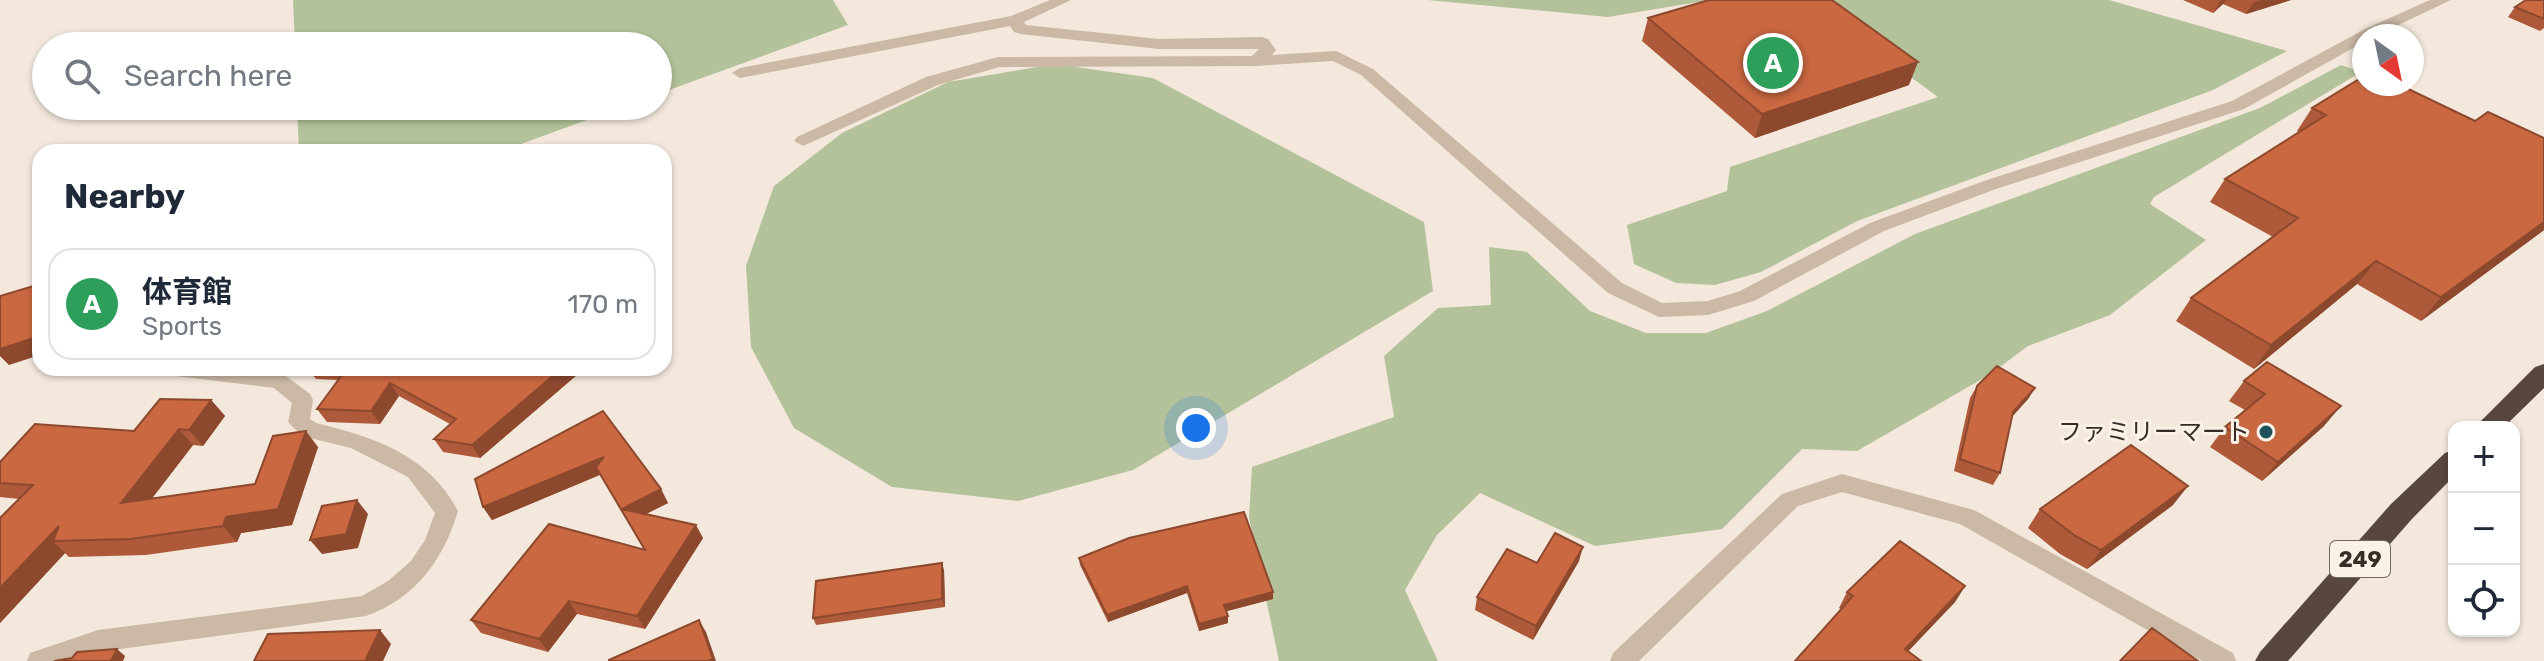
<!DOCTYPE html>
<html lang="en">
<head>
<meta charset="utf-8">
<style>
	body { margin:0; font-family:Rubik,"Noto Sans JP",sans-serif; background:#f6f6f7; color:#1f2937 }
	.controls { position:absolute; right:24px; bottom:24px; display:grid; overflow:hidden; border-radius:16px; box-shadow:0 2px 6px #0004 }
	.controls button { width:72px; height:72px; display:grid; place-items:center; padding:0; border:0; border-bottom:2px solid #e0e1e3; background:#fff; color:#1f2937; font:40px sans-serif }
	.compass { position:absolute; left:2352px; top:24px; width:72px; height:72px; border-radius:50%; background:#fff; box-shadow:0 2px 6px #0004; rotate:147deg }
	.you { position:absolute; left:1196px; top:428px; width:28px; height:28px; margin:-20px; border:6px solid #fff; border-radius:50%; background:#1a73e8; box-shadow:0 0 0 12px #1a73e833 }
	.badge { display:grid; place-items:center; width:52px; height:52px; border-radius:50%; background:#1c535a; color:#fff; font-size:26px; font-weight:700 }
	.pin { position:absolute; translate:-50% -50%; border:4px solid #fff; box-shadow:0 2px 8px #0006 }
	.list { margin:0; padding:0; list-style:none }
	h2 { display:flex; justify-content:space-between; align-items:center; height:104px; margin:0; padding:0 32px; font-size:34px }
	h2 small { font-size:26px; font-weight:400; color:#747a83 }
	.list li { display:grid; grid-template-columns:52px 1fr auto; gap:24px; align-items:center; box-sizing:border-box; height:112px; margin:0 16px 16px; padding:0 16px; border:2px solid #e0e1e3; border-radius:24px }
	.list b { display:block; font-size:30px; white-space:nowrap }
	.list p { margin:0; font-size:26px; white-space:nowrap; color:#747a83 }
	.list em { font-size:26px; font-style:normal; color:#747a83 }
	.icon { flex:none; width:44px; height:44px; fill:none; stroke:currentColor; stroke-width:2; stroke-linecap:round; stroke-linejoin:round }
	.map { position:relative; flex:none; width:2544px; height:661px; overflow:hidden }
	.search { position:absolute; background:#fff; box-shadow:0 2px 6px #0004; left:32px; top:32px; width:640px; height:88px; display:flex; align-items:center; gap:20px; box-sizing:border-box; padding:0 28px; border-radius:44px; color:#747a83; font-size:30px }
	.panel { position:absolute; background:#fff; box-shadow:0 2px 6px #0004; left:32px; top:144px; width:640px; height:232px; border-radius:24px }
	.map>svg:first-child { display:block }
	.green { fill:#b3c29a }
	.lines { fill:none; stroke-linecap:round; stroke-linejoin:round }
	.minor { fill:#cbb9a6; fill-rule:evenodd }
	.highway { fill:#58473e; fill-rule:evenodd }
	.wall { fill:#ae5939 }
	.shaded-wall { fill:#8d492e }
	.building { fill:#ca6842; stroke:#8d492e; stroke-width:2 }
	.poi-dot { fill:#1c535a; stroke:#faf2e7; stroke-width:3 }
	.labels { text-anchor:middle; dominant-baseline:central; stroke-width:6; stroke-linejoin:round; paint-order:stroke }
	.shield { fill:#faf2e7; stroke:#726861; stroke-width:2 }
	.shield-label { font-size:22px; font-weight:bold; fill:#372d27 }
	.poi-label { font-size:24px; fill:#372d27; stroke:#faf2e7; text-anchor:end }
</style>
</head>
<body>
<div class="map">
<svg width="2544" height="661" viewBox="0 0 2544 661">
	<rect width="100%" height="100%" fill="#f3e8db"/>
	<path class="green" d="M293,0H833L848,25L658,94V46H295Z
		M1427,0H1710L1608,17Z
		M1805,0H2109L2287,51L2213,90L1857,221L1761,272L1715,285L1676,283L1634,264L1627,225L1727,191L1730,167L1938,97Z
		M1055,64L1153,78L1424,222L1433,291L1133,470L1018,501L892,487L794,428L751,347L746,266L774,186L842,133L948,82Z
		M2341,65L2361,72L2154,197L2150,204L2206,240L2110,315L2028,346L1989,375L1857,451L1802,449L1722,529L1595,546L1480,493L1437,535L1405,590L1438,661H1279L1249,517L1252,467L1394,417L1384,356L1438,308L1491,305L1489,247L1527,252L1590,311L1646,333H1706L1767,311L1915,234L2260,108Z
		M297,106H625L499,152H299Z"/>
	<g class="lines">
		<path class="minor" d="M1050,0H1071L1024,22L1026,25L1159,39L1262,37L1268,39L1276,50L1272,55L1336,51L1373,69L1622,283L1662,303L1708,301L1740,291L1870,223L1984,181L2232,101L2365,29L2430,0H2451L2375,36H2364V42L2244,109L1996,189L1884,231L1754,301L1708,315L1659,317L1608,293L1361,75L1333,61L1256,66L999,67L938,85L803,146L794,141L797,137L926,77L998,57L1252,56L1259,49H1159L1020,34L1014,32L1010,26L740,78L732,73L740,68L1011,16Z
			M166,368H237L286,376L310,394L313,400L310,419L316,423C374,437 429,455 458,511C444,559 415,599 366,616L98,652L71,661H27L30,653L98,630L362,596L388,581L411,561L425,540L435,513L408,477L351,448L302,436L288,422L292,403L274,388L176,376L169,373Z
			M1842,474L1974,510L2233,653L2236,661H2202L1960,524L1842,492L1798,506L1639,661H1610L1613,653L1782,494Z"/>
		<path class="highway" d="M2544,364V388L2504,427H2475L2535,367Z
			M2454,450V476L2411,520L2288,661H2255L2260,652L2391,504L2445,453Z"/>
	</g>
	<path class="wall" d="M2183,0H2291L2246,14L2223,4L2213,13Z
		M2544,0V28L2540,31L2508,17L2515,7Z
		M1648,18L1909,85L1755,138L1642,41Z
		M2312,108L2475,121L2544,138V230L2421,321L2357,284L2254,369L2176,321L2191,298L2273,237L2210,202L2225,179L2299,132L2297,131Z
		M307,368H585L480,458L443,452L434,439L450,424L399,396L380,424L327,422L317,409L338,380L316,379Z
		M2244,381L2324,426L2262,481L2210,447L2225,427L2245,410L2229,401Z
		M1977,386L2035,388L2028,399L2012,417L2000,473L1993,485L1954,471L1970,398Z
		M211,400L225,416L203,446L193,445L152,498L255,484L318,447L292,525L241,533L237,542L146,555L69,557L65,553L0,623L19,499L0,497V462L134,431Z
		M603,411L661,489L668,503L646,514L703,538L645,629L577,614L548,652L481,633L471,620L645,550L600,475L492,520L483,507Z
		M2173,505L2087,569L2060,554L2028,528L2040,509Z
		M1079,558L1273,599L1226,611L1228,623L1199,631L1187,593L1108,622L1080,565Z
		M1579,561L1533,640L1475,610L1477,597L1537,563Z
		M944,570L945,607L816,625L813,618Z
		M1965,586L1955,602L1908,651L1839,608L1847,592Z"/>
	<path class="shaded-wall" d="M2221,0H2226L2223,4L2213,13Z
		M2261,0H2291L2246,14L2253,3Z
		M1918,62L1909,85L1755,138L1762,114Z
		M2544,222V230L2421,321L2441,297Z
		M2376,261L2357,284L2254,369L2271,345Z
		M40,336V355L9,365L0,356V349Z
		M562,368H585L480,458L472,445Z
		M390,383L399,396L380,424L371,411Z
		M2035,388L2028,399L2006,423L2013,412Z
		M211,400L225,416L203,446L189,430Z
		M2341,406L2324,426L2262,481L2278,462Z
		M179,429L193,445L137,518L121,503Z
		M306,431L318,447L292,525L241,533L237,542L223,526L226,517Z
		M604,457L611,470L492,520L483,507Z
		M2188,486L2173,505L2087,569L2101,550Z
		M661,489L668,503L630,522L622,509Z
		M357,500L368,514L358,548L322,554L310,540Z
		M696,525L703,538L645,629L637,616Z
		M59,526L53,541L65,553L0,623V588Z
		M1583,547L1579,561L1533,640L1536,626Z
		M942,563L944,570L945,607L942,599Z
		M1187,586V593L1108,622L1107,615Z
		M1965,586L1955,602L1899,661L1905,649Z
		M1273,592V599L1224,612V605Z
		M569,601L577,614L548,652L539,639Z
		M1228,616V623L1199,631V624Z
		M699,620L706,632L716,661H708Z
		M380,630L391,644L383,661H365Z
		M117,649L125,656L123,661H111Z"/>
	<path class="building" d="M1709,0H1832L1918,62L1762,114L1648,18Z
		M2526,0H2544V19L2515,7Z
		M2364,76V84H2398L2475,121L2488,112L2544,138V222L2441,297L2376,261L2271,345L2191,298L2298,218L2225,179L2326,115L2312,108Z
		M40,284V336L0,349V296Z
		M2267,362L2341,406L2278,462L2225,427L2265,394L2244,381Z
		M1997,366L2035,388L2013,412L2000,473L1960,459L1977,386Z
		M347,368H562L472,445L434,439L456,419L390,383L371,411L317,409Z
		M160,399L211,400L189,430L179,429L121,503L255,484L273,436L306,431L278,509L226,517L223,526L130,539L53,541L59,526L0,588V518L33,485L0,483V462L35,424L134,431Z
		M603,411L661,489L622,509L696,525L637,616L569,601L539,639L471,620L549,524L645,550L596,467L604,457L483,507L475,479Z
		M2131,445L2188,486L2101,550L2074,535L2040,509Z
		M357,500L346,534L310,540L322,506Z
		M1244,512L1273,592L1224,605L1228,616L1199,624L1187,586L1107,615L1079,558L1129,538Z
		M1555,533L1583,547L1536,626L1477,597L1507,549L1537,563Z
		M1900,541L1965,586L1905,649L1921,661H1795L1853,596L1847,592Z
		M942,563V599L813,618L816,581Z
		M699,620L713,659L708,661H609V660Z
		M2152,628L2198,661H2120Z
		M380,630L365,661H254L268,634Z
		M117,649L111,661H54L72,658L77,652Z"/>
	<circle class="poi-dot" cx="2266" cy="432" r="8"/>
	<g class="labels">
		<rect class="shield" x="2330" y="541" width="60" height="36" rx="6"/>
		<g class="shield-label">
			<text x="2360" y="559">249</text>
		</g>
		<g class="poi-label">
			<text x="2250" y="432">ファミリーマート</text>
		</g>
	</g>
</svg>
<div class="controls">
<button>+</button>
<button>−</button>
<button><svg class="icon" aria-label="locate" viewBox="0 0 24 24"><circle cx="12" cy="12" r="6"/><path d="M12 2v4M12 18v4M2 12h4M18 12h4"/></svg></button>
</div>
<svg class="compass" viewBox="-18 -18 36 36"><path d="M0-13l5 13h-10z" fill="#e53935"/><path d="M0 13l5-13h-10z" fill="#747a83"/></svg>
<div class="you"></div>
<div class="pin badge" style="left:1773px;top:63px;background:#2e9e5b">A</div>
<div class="search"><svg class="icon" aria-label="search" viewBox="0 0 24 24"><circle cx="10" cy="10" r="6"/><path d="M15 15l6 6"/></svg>Search here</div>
<section class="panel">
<h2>Nearby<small></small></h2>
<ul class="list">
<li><span class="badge" style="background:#2e9e5b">A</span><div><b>体育館</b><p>Sports</p></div><em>170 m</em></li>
</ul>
</section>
</div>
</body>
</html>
